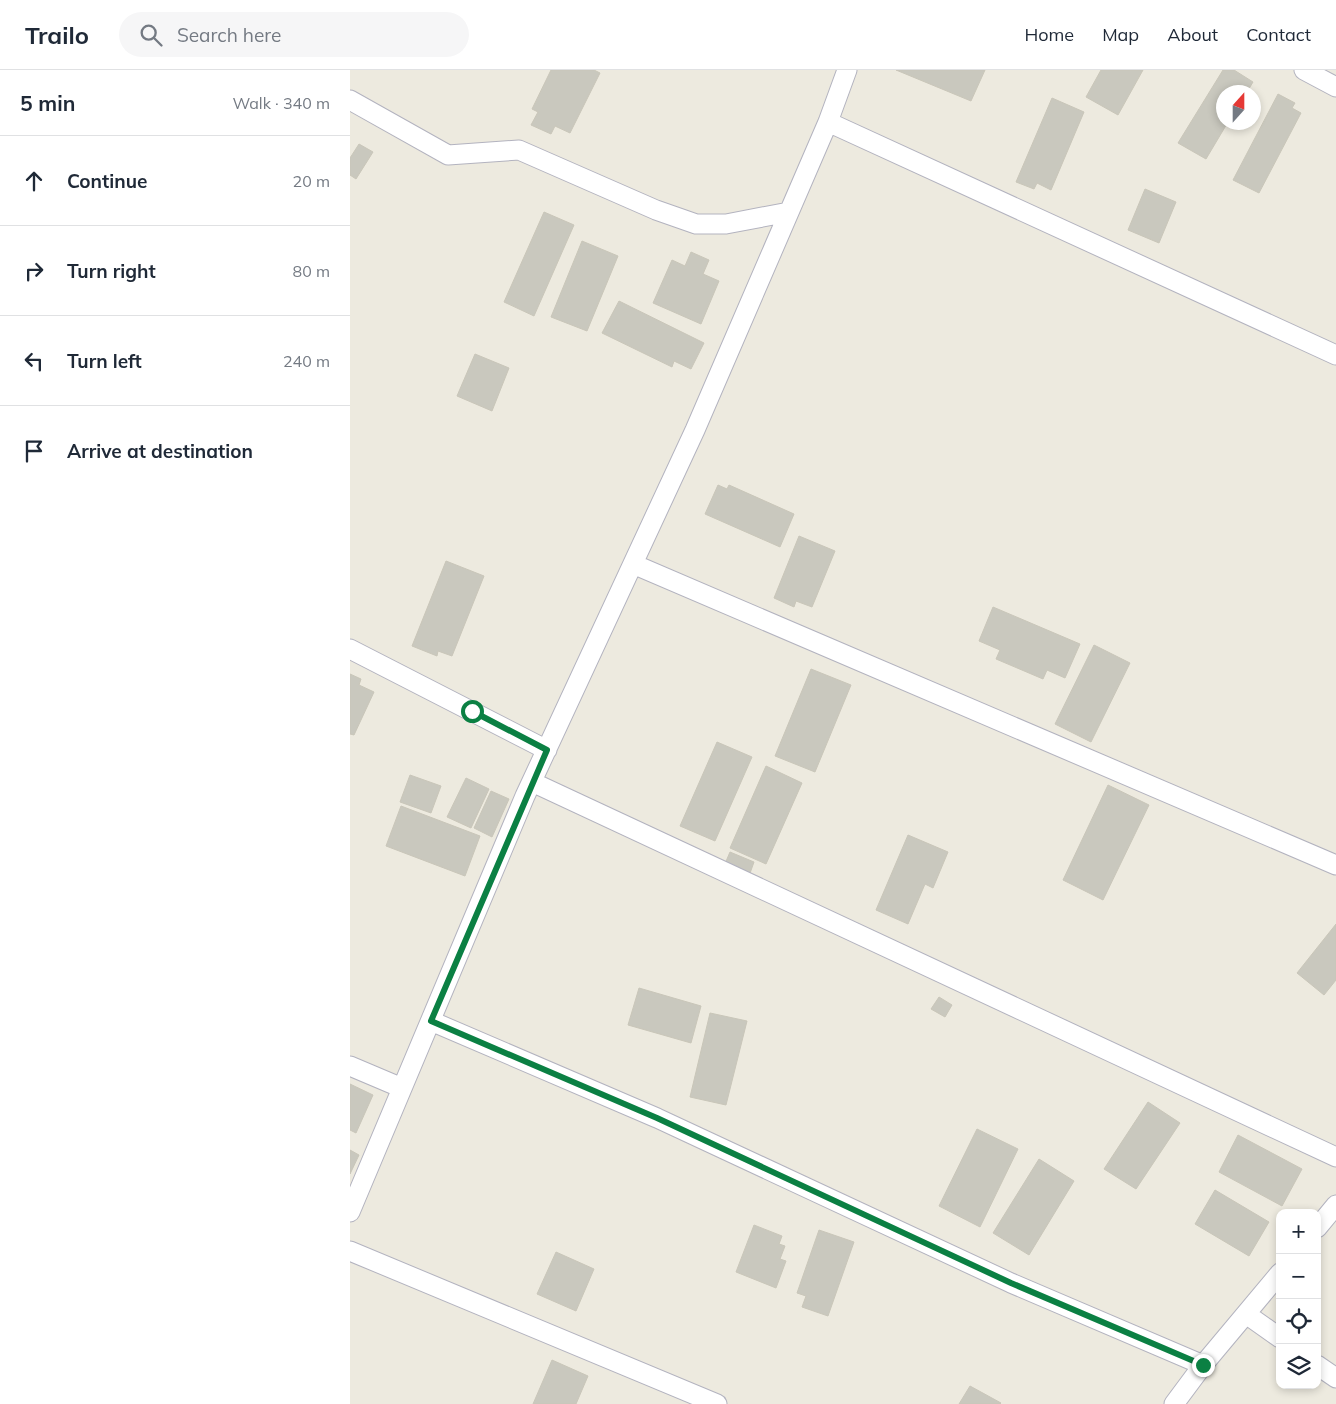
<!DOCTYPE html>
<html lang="en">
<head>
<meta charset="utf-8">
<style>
	body { margin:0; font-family:Mulish,sans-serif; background:#f6f6f7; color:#1f2937 }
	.controls { position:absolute; right:15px; bottom:15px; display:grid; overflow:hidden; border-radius:10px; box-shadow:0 2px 8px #0003 }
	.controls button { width:45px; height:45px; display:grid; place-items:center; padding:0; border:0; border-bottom:1px solid #e0e1e3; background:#fff; color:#1f2937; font:25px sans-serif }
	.compass { position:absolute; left:866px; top:15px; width:45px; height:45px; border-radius:50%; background:#fff; box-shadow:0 2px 8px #0003; rotate:21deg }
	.stop { position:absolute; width:15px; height:15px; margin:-11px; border:4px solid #0b8043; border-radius:50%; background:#fff }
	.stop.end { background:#0b8043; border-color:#fff; box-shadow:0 1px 5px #0008 }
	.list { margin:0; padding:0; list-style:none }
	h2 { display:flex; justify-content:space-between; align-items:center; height:65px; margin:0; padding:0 20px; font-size:21px }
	h2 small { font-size:16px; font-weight:400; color:#747a83 }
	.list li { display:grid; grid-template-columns:32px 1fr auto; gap:15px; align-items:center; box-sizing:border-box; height:90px; padding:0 20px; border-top:1px solid #e0e1e3 }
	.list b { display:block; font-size:19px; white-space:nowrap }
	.list em { font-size:16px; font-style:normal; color:#747a83 }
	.icon { flex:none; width:28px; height:28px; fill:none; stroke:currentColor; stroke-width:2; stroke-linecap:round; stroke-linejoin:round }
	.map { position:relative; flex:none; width:986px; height:1334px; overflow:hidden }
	header { display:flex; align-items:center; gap:30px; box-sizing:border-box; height:70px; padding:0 25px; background:#fff; border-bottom:1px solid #e0e1e3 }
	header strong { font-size:24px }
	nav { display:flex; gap:28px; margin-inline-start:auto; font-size:18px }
	.search { width:350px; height:45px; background:#f6f6f7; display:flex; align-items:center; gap:12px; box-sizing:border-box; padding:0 18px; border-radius:28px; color:#747a83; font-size:19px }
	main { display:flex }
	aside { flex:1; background:#fff }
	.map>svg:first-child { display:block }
	.building { fill:#c9c8be; stroke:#c9c6b9 }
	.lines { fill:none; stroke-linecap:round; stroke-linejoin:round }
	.street-casing { stroke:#b3b3bf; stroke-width:21 }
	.street { stroke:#fff; stroke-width:19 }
	.route { stroke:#0b8043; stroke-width:6 }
</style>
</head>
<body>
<header>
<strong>Trailo</strong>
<div class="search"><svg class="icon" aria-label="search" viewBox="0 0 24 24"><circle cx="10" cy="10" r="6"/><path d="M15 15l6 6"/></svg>Search here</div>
<nav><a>Home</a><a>Map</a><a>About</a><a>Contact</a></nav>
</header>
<main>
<aside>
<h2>5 min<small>Walk · 340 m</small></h2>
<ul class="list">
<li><svg class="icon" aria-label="ahead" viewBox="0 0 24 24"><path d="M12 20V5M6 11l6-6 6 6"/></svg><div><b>Continue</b></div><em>20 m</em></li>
<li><svg class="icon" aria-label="right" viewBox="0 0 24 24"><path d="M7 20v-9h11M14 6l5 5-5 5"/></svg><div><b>Turn right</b></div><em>80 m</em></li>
<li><svg class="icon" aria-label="left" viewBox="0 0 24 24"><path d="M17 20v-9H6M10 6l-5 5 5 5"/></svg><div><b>Turn left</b></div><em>240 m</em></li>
<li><svg class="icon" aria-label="arrive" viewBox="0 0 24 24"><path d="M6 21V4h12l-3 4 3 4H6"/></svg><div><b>Arrive at destination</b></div></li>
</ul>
</aside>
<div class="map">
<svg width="986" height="1334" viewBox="0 0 986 1334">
	<rect width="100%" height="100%" fill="#edeadf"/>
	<path class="building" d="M201,0H244L250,3L220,63L205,56L201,64L181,55L188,42L182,39Z
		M546,0H635L621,31Z
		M751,0H793L768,45L736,27Z
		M873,0H884L903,12L897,22H874V52H878L856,89L828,73Z
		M928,24L945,33L942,38L951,43L909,123L883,110Z
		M702,28L734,42L701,120L687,113L684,119L666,112Z
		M9,74L23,82L6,109L0,105V88Z
		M795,119L826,132L809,173L778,160Z
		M194,142L224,155L184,246L154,232Z
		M232,171L268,186L237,261L201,247Z
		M341,182L359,190L353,204L369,211L351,254L303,233L322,190L335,196Z
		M269,231L354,273L341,299L324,291L322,297L252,263Z
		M125,284L159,298L142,341L107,326Z
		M368,415L377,419L379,415L444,444L430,477L355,444Z
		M449,466L485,481L462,537L446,531L444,537L424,528Z
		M96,491L134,506L102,586L88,581L87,586L62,576Z
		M643,537L730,574L715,608L697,600L693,609L646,589L650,580L629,571Z
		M744,575L780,593L741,672L705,654Z
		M461,599L501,615L465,702L425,686Z
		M0,604L11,609L9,615L24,622L4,665L0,664Z
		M367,672L402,687L365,771L330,756Z
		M416,696L452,713L416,794L380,778Z
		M60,705L91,716L81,743L50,732Z
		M116,708L139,719L121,758L97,747Z
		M758,715L799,735L753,830L713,810Z
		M141,721L159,729L142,767L124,758Z
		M51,736L130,766L115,806L36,776Z
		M558,765L598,782L583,818L575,814L558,854L526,840Z
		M380,782L404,792L399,806L374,796Z
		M986,854V910L974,925L947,903Z
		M289,918L351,936L341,973L278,955Z
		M589,927L602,935L595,947L581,939Z
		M360,943L397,951L376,1035L340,1027Z
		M0,1014L23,1025L6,1063L0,1060Z
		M798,1032L830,1053L786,1119L754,1099Z
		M627,1059L668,1079L630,1157L589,1136Z
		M888,1065L952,1099L932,1136L869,1102Z
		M0,1080L9,1085L0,1104Z
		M689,1089L724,1111L679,1185L643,1163Z
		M865,1120L919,1152L899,1186L845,1154Z
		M404,1155L432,1166L429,1174L435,1176L430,1189L436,1191L426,1218L386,1202Z
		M469,1160L504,1172L478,1246L452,1237L456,1226L447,1223Z
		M206,1182L244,1199L226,1241L187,1224Z
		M202,1290L238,1306L226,1334H183Z
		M620,1316L651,1333L650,1334H609Z"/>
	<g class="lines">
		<defs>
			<path id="street" d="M954,0L986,17
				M0,30L98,85L169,80L306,140L346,154H376L439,142
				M478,52L986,285
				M283,494L986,795
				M0,579L197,680
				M182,712L986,1087
				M81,951L307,1048L661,1213L853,1295
				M0,996L52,1018
				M0,1142L175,726L345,360L478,52L497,0
				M967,1158L986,1135
				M0,1181L367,1334
				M896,1244L930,1268
				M967,1295L986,1308
				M824,1334L853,1295L930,1203"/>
		</defs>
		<use href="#street" class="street-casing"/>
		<use href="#street" class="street"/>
	</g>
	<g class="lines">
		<path class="route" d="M122,641L197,680L81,951L307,1048L661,1213L853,1295"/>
	</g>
</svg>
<div class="controls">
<button>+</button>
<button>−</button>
<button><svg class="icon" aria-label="locate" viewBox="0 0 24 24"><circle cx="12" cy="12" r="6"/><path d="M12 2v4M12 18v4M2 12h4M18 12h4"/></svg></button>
<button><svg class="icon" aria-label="layers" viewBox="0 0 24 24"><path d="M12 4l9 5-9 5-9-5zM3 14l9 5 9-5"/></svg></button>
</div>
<svg class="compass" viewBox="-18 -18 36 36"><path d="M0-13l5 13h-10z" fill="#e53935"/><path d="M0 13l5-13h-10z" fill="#747a83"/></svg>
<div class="stop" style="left:122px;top:641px"></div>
<div class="stop end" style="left:853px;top:1295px"></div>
</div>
</main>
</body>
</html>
